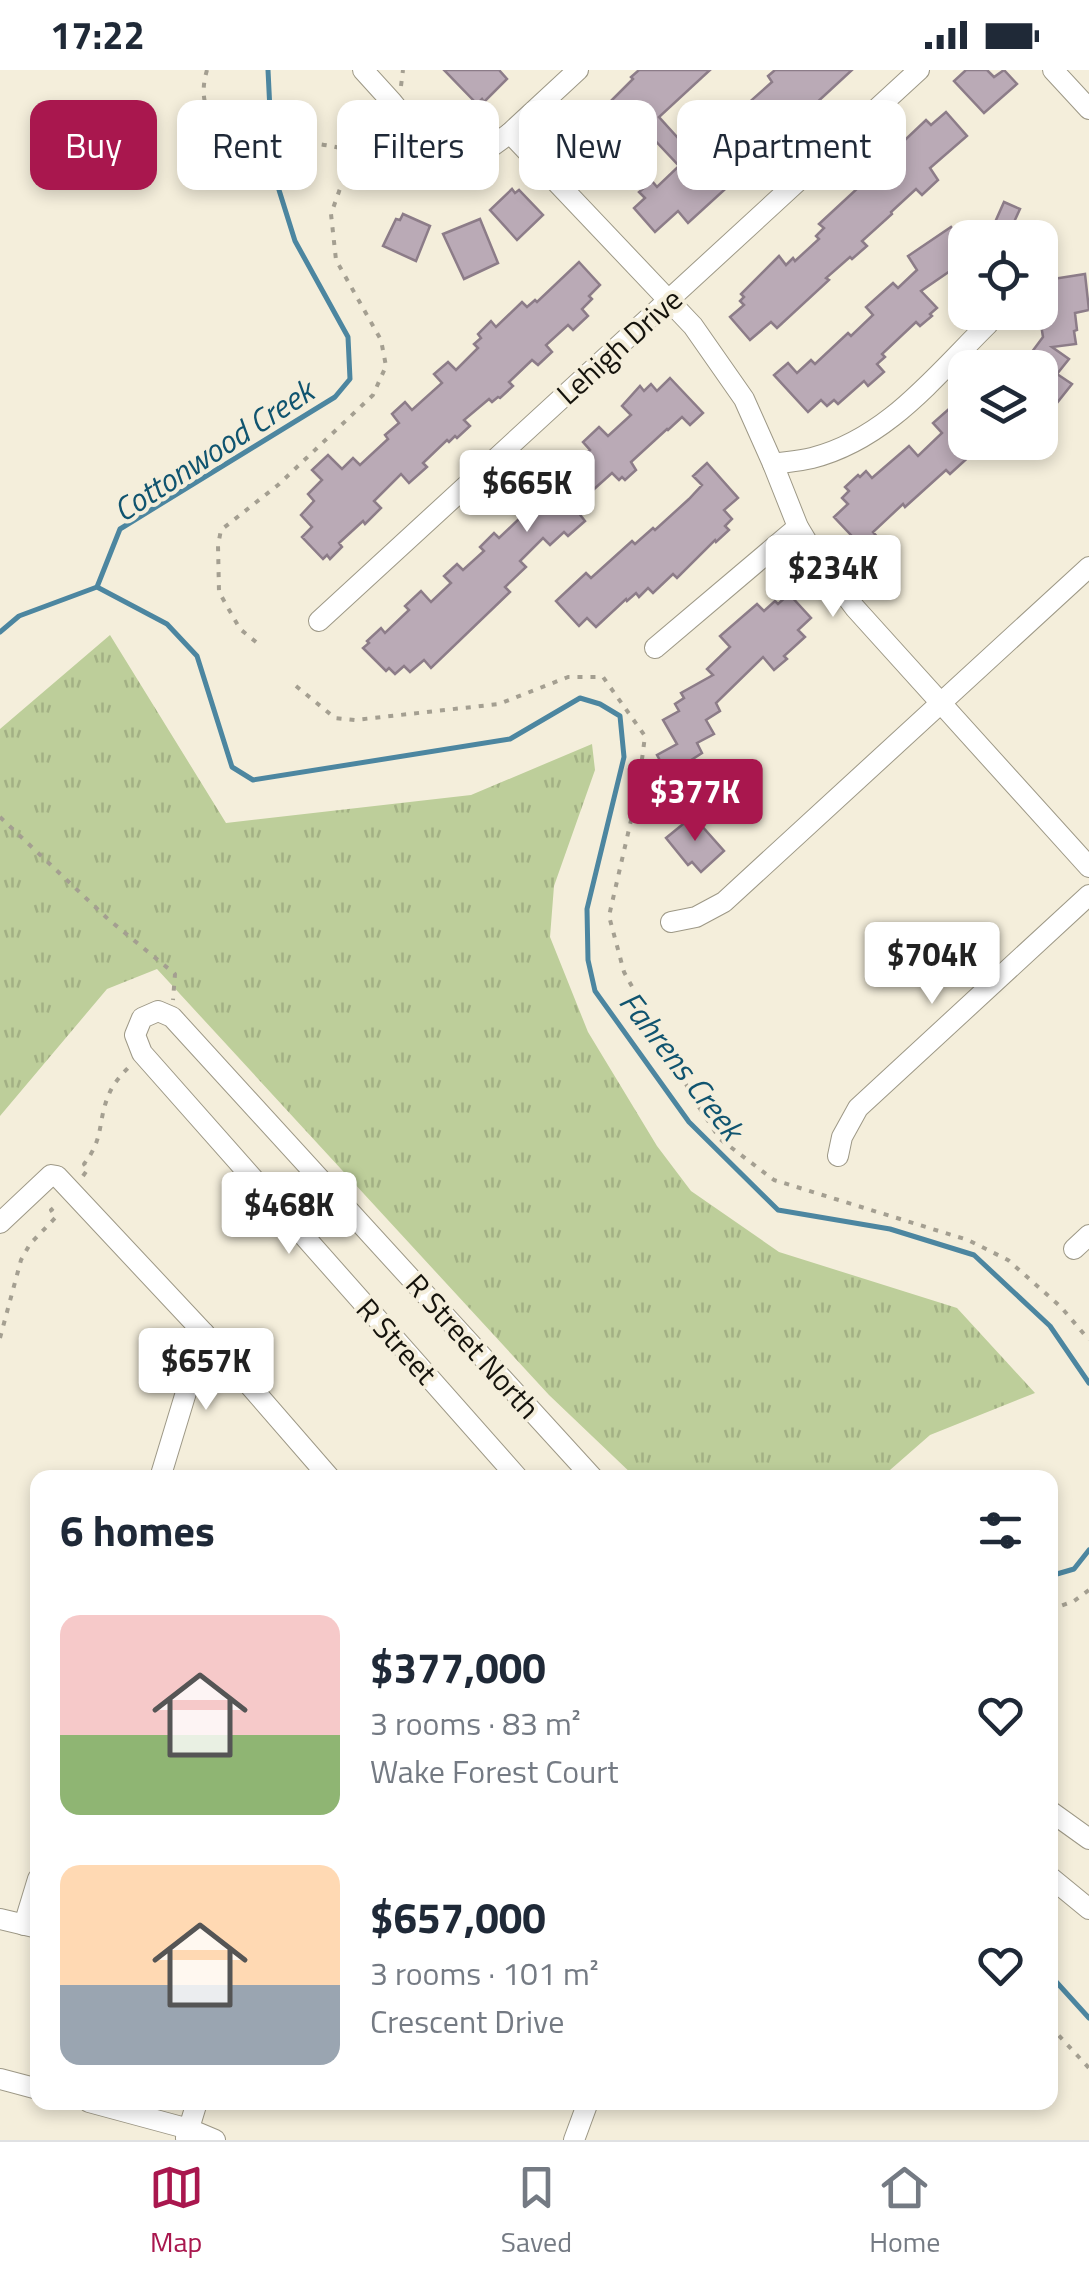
<!DOCTYPE html>
<meta charset="utf-8">
<style>
:root{--surface:#fff;--page:#f2f2f3;--text:#1f2937;--muted:#747a83;--line:#e0e1e3;--accent:#a9174e}
body{margin:0;font-family:"Titillium Web",sans-serif;background:var(--page);color:var(--text);height:100vh;display:flex;flex-direction:column;font-size:38px;white-space:nowrap}
*{box-sizing:border-box;margin:0}
p{font-size:32px;color:var(--muted)}
.icon{flex:none;width:55px;height:55px;fill:none;stroke:currentColor;stroke-width:2;stroke-linecap:round;stroke-linejoin:round}
.map{position:relative;flex:1;overflow:hidden}
.details{position:absolute;left:30px;top:1400px;width:1028px;height:640px;display:flex;flex-direction:column;background:var(--surface);border-radius:20px;box-shadow:0 5px 15px #0003}
.details>*{flex:none}
.top-card{position:absolute;left:30px;top:30px;width:1030px;height:90px;display:flex;gap:20px}
.controls{position:absolute;left:948px;top:150px;display:grid;gap:20px}
.controls a{display:grid;place-items:center;width:110px;height:110px;border-radius:20px;background:var(--surface);box-shadow:0 5px 15px #0003;font-size:50px}
.price{position:absolute;translate:-50% -85px;padding:0 22px;border-radius:10px;background:#fff;color:#222;font-size:32px;line-height:65px;filter:drop-shadow(0 2px 5px #0008)}
.price::after{content:'';position:absolute;left:50%;top:60px;width:30px;height:22px;margin-left:-15px;background:inherit;clip-path:polygon(0 0,100% 0,50% 100%)}
.price.current{background:var(--accent);color:#fff}
ul{padding:0;list-style:none}
li{display:flex;align-items:center;gap:30px;height:250px;padding:0 30px}
li span{display:grid;place-items:center;flex:none;width:280px;height:200px;border-radius:20px;color:#555}
li>.icon{margin-inline-start:auto}
span .icon{width:120px;height:120px;fill:#fffc;stroke-width:1}
li b{font-size:42px}
h2{display:flex;justify-content:space-between;align-items:center;height:120px;padding:0 30px;font-size:42px}
.tag{padding:0 35px;border-radius:20px;background:var(--surface);box-shadow:0 5px 15px #0003;font-size:35px;line-height:90px}
.tag.current{background:var(--accent);color:#fff}
.status{display:flex;justify-content:space-between;align-items:center;height:70px;padding:0 50px;background:var(--surface);direction:ltr}
.status svg{height:28px;fill:currentColor}
.dock{display:flex;justify-content:space-around;align-items:center;height:140px;border-top:2px solid var(--line);background:var(--surface);font-size:28px;color:var(--muted)}
.dock a{display:grid;justify-items:center;gap:5px}
.dock .current{color:var(--accent)}
.map>svg:first-child{display:block}
</style>
<div class="status"><b>17:22</b><svg viewBox="0 0 49 12"><path d="M0 12V9h3v3zM5 12V6h3v6zM10 12V3h3v9zM15 12V0h3v12zM26 1h20v11H26zM47 4h2v5h-2z"/></svg></div>
<div class="map">
<svg width="1089" height="2070" viewBox="0 0 1089 2070">
<defs>
<pattern id="grass-tufts" width="24" height="20" patternUnits="userSpaceOnUse" patternTransform="scale(2.5)"><rect width="24" height="20" fill="#bdce9a"/><path d="M3 7l-1-3M5 7V3M7 7l1-3M15 17l-1-3M17 17v-4M19 17l1-3" fill="none" stroke="#a2b084"/></pattern>
</defs>
<rect width="100%" height="100%" fill="#f4eedb"/>
<polygon fill="url(#grass-tufts)" points="110,565 226,753 471,725 592,674 595,700 554,816 550,867 588,962 657,1076 691,1121 779,1182 957,1238 1035,1323 930,1365 882,1407 635,1407 549,1325 157,899 107,919 0,1046 0,659"/>
<g fill="none" stroke-linecap="round" stroke-linejoin="round">
<g stroke="#4c86a0" stroke-width="5">
<polyline points="97,517 120,459 335,327 350,309 348,267 295,171 279,120 271,61 268,0"/>
<polyline points="0,562 19,546 97,517 167,554 197,586 232,697 253,710 510,669 580,628 600,634 620,646 624,687 587,839 588,890 595,921 689,1052 778,1140 890,1159 974,1185 1050,1256 1089,1313"/>
<polyline points="1050,1506 1074,1499 1089,1480"/>
<polyline points="1050,1905 1089,1948"/>
</g>
</g>
<g fill="#baaab6" stroke="#8c7c88" stroke-width="2.5">
<polygon points="444,0 499,0 507,9 484,32 482,29 477,34"/>
<polygon points="639,0 710,0 659,47 678,68 703,47 716,62 772,12 768,6 775,0 852,0 774,72 767,66 740,88 726,103 734,111 688,153 678,141 655,162 634,138 645,128 639,122 652,111 657,117 679,96 647,62 598,109 567,75 571,71 569,68 608,34 633,9 631,7"/>
<polygon points="966,0 987,0 994,7 1004,0 1017,14 984,43 954,11"/>
<polygon points="946,42 967,66 930,98 938,110 922,125 916,119 891,142 892,144 862,171 867,176 852,189 850,187 826,208 829,210 777,258 771,252 750,270 730,247 744,235 740,231 744,227 741,224 779,186 786,195 793,188 795,191 819,169 816,166 824,158 819,154 859,117 857,115 867,106 875,114 897,94 889,85 926,50 931,55"/>
<polygon points="512,119 515,123 519,120 543,145 517,170 490,140"/>
<polygon points="1004,132 1020,139 1014,152 1052,168 988,168"/>
<polygon points="403,144 430,156 416,191 383,176 396,149 400,150"/>
<polygon points="480,149 498,193 464,209 443,164"/>
<polygon points="951,157 965,177 965,216 953,199 921,221 937,238 930,244 932,246 920,256 916,252 882,284 885,287 877,294 884,302 868,316 864,311 838,334 834,330 827,336 821,330 808,342 774,305 788,293 797,303 811,290 815,294 848,263 851,266 873,245 866,237 893,213 898,218 917,200 908,186"/>
<polygon points="579,192 600,215 589,226 592,229 582,239 588,246 573,260 568,255 546,275 552,282 538,295 532,290 509,312 513,316 500,328 498,327 492,332 489,329 464,350 470,356 457,368 455,366 449,372 447,370 423,393 427,397 409,413 401,404 374,431 381,438 365,454 363,451 339,473 342,477 330,489 327,485 323,489 302,467 312,457 301,445 314,431 308,424 322,410 312,400 328,385 342,399 353,388 360,395 388,369 385,365 399,353 392,344 405,332 412,340 442,313 434,304 448,292 456,300 478,278 474,274 481,268 478,264 491,251 496,257 522,232 527,237 535,230 537,232"/>
<polygon points="1085,204 1089,240 1075,243 1077,260 1074,261 1076,274 1052,277 1069,289 1057,304 1072,314 1049,343 1040,336 1040,298 1034,298 1026,290 1043,267 1039,242 1040,211"/>
<polygon points="670,308 703,343 690,355 682,347 668,360 667,359 631,392 636,400 625,410 622,407 619,410 612,403 574,437 585,451 568,466 564,462 550,475 543,468 520,491 526,497 505,517 510,522 431,598 424,590 410,602 404,596 395,604 389,598 386,601 363,578 369,573 367,571 381,558 385,563 409,540 405,536 421,521 431,532 451,513 444,506 457,494 463,500 484,481 480,477 494,463 499,468 520,448 515,443 530,428 537,435 558,415 552,408 566,394 570,398 590,380 583,372 599,357 608,366 631,345 622,336 640,316 644,321 651,314 657,321"/>
<polygon points="950,338 965,355 965,372 985,372 950,404 946,400 905,437 903,434 873,462 880,470 867,482 834,447 848,434 842,428 849,421 845,417 858,405 860,407 866,401 872,408 909,376 918,386 942,363 933,353"/>
<polygon points="707,393 738,428 724,440 732,449 725,456 729,460 716,472 715,470 677,508 673,504 653,523 648,518 639,527 636,523 627,531 626,529 596,557 587,548 579,556 556,531 586,503 591,508 632,471 635,474 653,458 655,460 689,429 702,415 693,406"/>
<polygon points="789,524 811,548 798,560 805,567 784,586 787,589 774,600 763,587 716,633 720,641 706,650 714,664 697,673 702,683 668,705 657,685 677,674 663,650 679,641 675,634 684,628 681,623 713,605 707,599 730,577 720,566 757,534 764,541 775,531 778,534"/>
<polygon points="693,746 724,781 701,802 692,792 688,795 666,768"/>
</g>
<g fill="none" stroke-linecap="round" stroke-linejoin="round">
<g stroke="#9d9886" stroke-width="22">
<g id="minor">
<polyline points="363,0 392,32 445,98 480,85 510,63 578,0"/>
<polyline points="1053,0 1089,39"/>
<polyline points="510,63 693,256 744,329 773,394 798,457 813,482 855,538 1089,797"/>
<path d="M773,394C786,392 799,391 812,388C887,369 935,306 988,254"/>
<polyline points="319,551 919,0"/>
<polyline points="655,578 798,457"/>
<polyline points="671,852 696,847 724,832 1089,497"/>
<polyline points="838,1086 842,1067 858,1038 1089,825"/>
<polyline points="0,1153 51,1105 57,1106 204,1263 330,1408"/>
<polyline points="1074,1179 1089,1165"/>
<polyline points="160,1408 204,1263"/>
<polyline points="518,1408 142,983 135,965 142,948 158,941 172,947 593,1408"/>
<polyline points="1050,1741 1089,1769"/>
<polyline points="1050,1807 1089,1839"/>
<polyline points="0,1849 38,1858"/>
<polyline points="24,1855 38,1809"/>
<polyline points="0,2009 38,2019"/>
<polyline points="89,2032 189,2059 215,2070"/>
<polyline points="186,2068 197,2032"/>
<polyline points="574,2070 588,2032"/>
</g>
</g>
<g stroke="#a49f91" stroke-width="4" stroke-dasharray="5 8" stroke-linecap="butt">
<path d="M207,0C199,28 206,41 221,63C265,75 311,67 353,82"/>
<polyline points="401,16 403,0"/>
<polyline points="256,572 240,559 219,522 218,475 221,460 278,415 373,325 386,296 381,270 336,190 331,144 353,82 386,51"/>
<polyline points="296,616 335,648 355,650 499,634 568,607 603,607 645,666 638,720 609,846 624,902 697,1034 720,1069 774,1110 968,1170 1008,1190 1061,1237 1089,1270"/>
<polyline points="0,747 108,849 175,904 173,930"/>
<path d="M83,1106L88,1099L84,1094C105,1067 97,1052 109,1024C113,1014 121,1005 129,997"/>
<polyline points="0,1268 21,1190 30,1174 56,1147 51,1140 58,1134"/>
<polyline points="1050,1540 1074,1531 1089,1520"/>
<polyline points="1050,1956 1089,1998"/>
</g>
<use href="#minor" stroke="#fff" stroke-width="20"/>
</g>
<g text-anchor="middle" dominant-baseline="central" stroke-width="8" stroke-linejoin="round" paint-order="stroke">
<g font-size="30" fill="#15130c" stroke="#f4eedb">
<text transform="translate(619 276) rotate(-42)">Lehigh Drive</text>
<text transform="translate(397 1271) rotate(48)">R Street</text>
<text transform="translate(473 1276) rotate(48)">R Street North</text>
</g>
<g font-size="32" font-style="italic" fill="#10546f" stroke="#f4eedb">
<text transform="translate(213 380) rotate(-33)">Cottonwood Creek</text>
<text transform="translate(682 995) rotate(52)">Fahrens Creek</text>
</g>
</g>
</svg>
<div class="controls">
<a><svg class="icon" aria-label="locate" viewBox="0 0 24 24"><circle cx="12" cy="12" r="6"/><path d="M12 2v4M12 18v4M2 12h4M18 12h4"/></svg></a>
<a><svg class="icon" aria-label="layers" viewBox="0 0 24 24"><path d="M12 4l9 5-9 5-9-5zM3 14l9 5 9-5"/></svg></a>
</div>
<b class="price" style="left:527px;top:465px">$665K</b>
<b class="price" style="left:833px;top:550px">$234K</b>
<b class="price current" style="left:695px;top:774px">$377K</b>
<b class="price" style="left:932px;top:937px">$704K</b>
<b class="price" style="left:289px;top:1187px">$468K</b>
<b class="price" style="left:206px;top:1343px">$657K</b>
<div class="top-card">
<a class="tag current">Buy</a>
<a class="tag">Rent</a>
<a class="tag">Filters</a>
<a class="tag">New</a>
<a class="tag">Apartment</a>
</div>
<section class="details">
<h2>6 homes<svg class="icon" aria-label="filters" viewBox="0 0 24 24"><path d="M4 7h16M4 17h16"/><circle cx="9" cy="7" r="2"/><circle cx="15" cy="17" r="2"/></svg></h2>
<ul>
<li><span style="background:linear-gradient(#f6c9c9 60%,#8fb573 0)"><svg class="icon" aria-label="home" viewBox="0 0 24 24"><path d="M3 11l9-7 9 7M6 9v11h12V9"/></svg></span><div><b>$377,000</b><p>3 rooms · 83 m²</p><p>Wake Forest Court</p></div><svg class="icon" aria-label="heart" viewBox="0 0 24 24"><path d="M12 20l-8-8c-3-5 5-10 8-4 3-6 11-1 8 4z"/></svg></li>
<li><span style="background:linear-gradient(#ffd9b3 60%,#9aa5b1 0)"><svg class="icon" aria-label="home" viewBox="0 0 24 24"><path d="M3 11l9-7 9 7M6 9v11h12V9"/></svg></span><div><b>$657,000</b><p>3 rooms · 101 m²</p><p>Crescent Drive</p></div><svg class="icon" aria-label="heart" viewBox="0 0 24 24"><path d="M12 20l-8-8c-3-5 5-10 8-4 3-6 11-1 8 4z"/></svg></li>
</ul>
</section>
</div>
<nav class="dock">
<a class="current"><svg class="icon" aria-label="map" viewBox="0 0 24 24"><path d="M3 6l6-2 6 2 6-2v14l-6 2-6-2-6 2zM9 4v14M15 6v14"/></svg>Map</a>
<a><svg class="icon" aria-label="saved" viewBox="0 0 24 24"><path d="M7 4h10v16l-5-4-5 4z"/></svg>Saved</a>
<a><svg class="icon" aria-label="home" viewBox="0 0 24 24"><path d="M3 11l9-7 9 7M6 9v11h12V9"/></svg>Home</a>
</nav>
